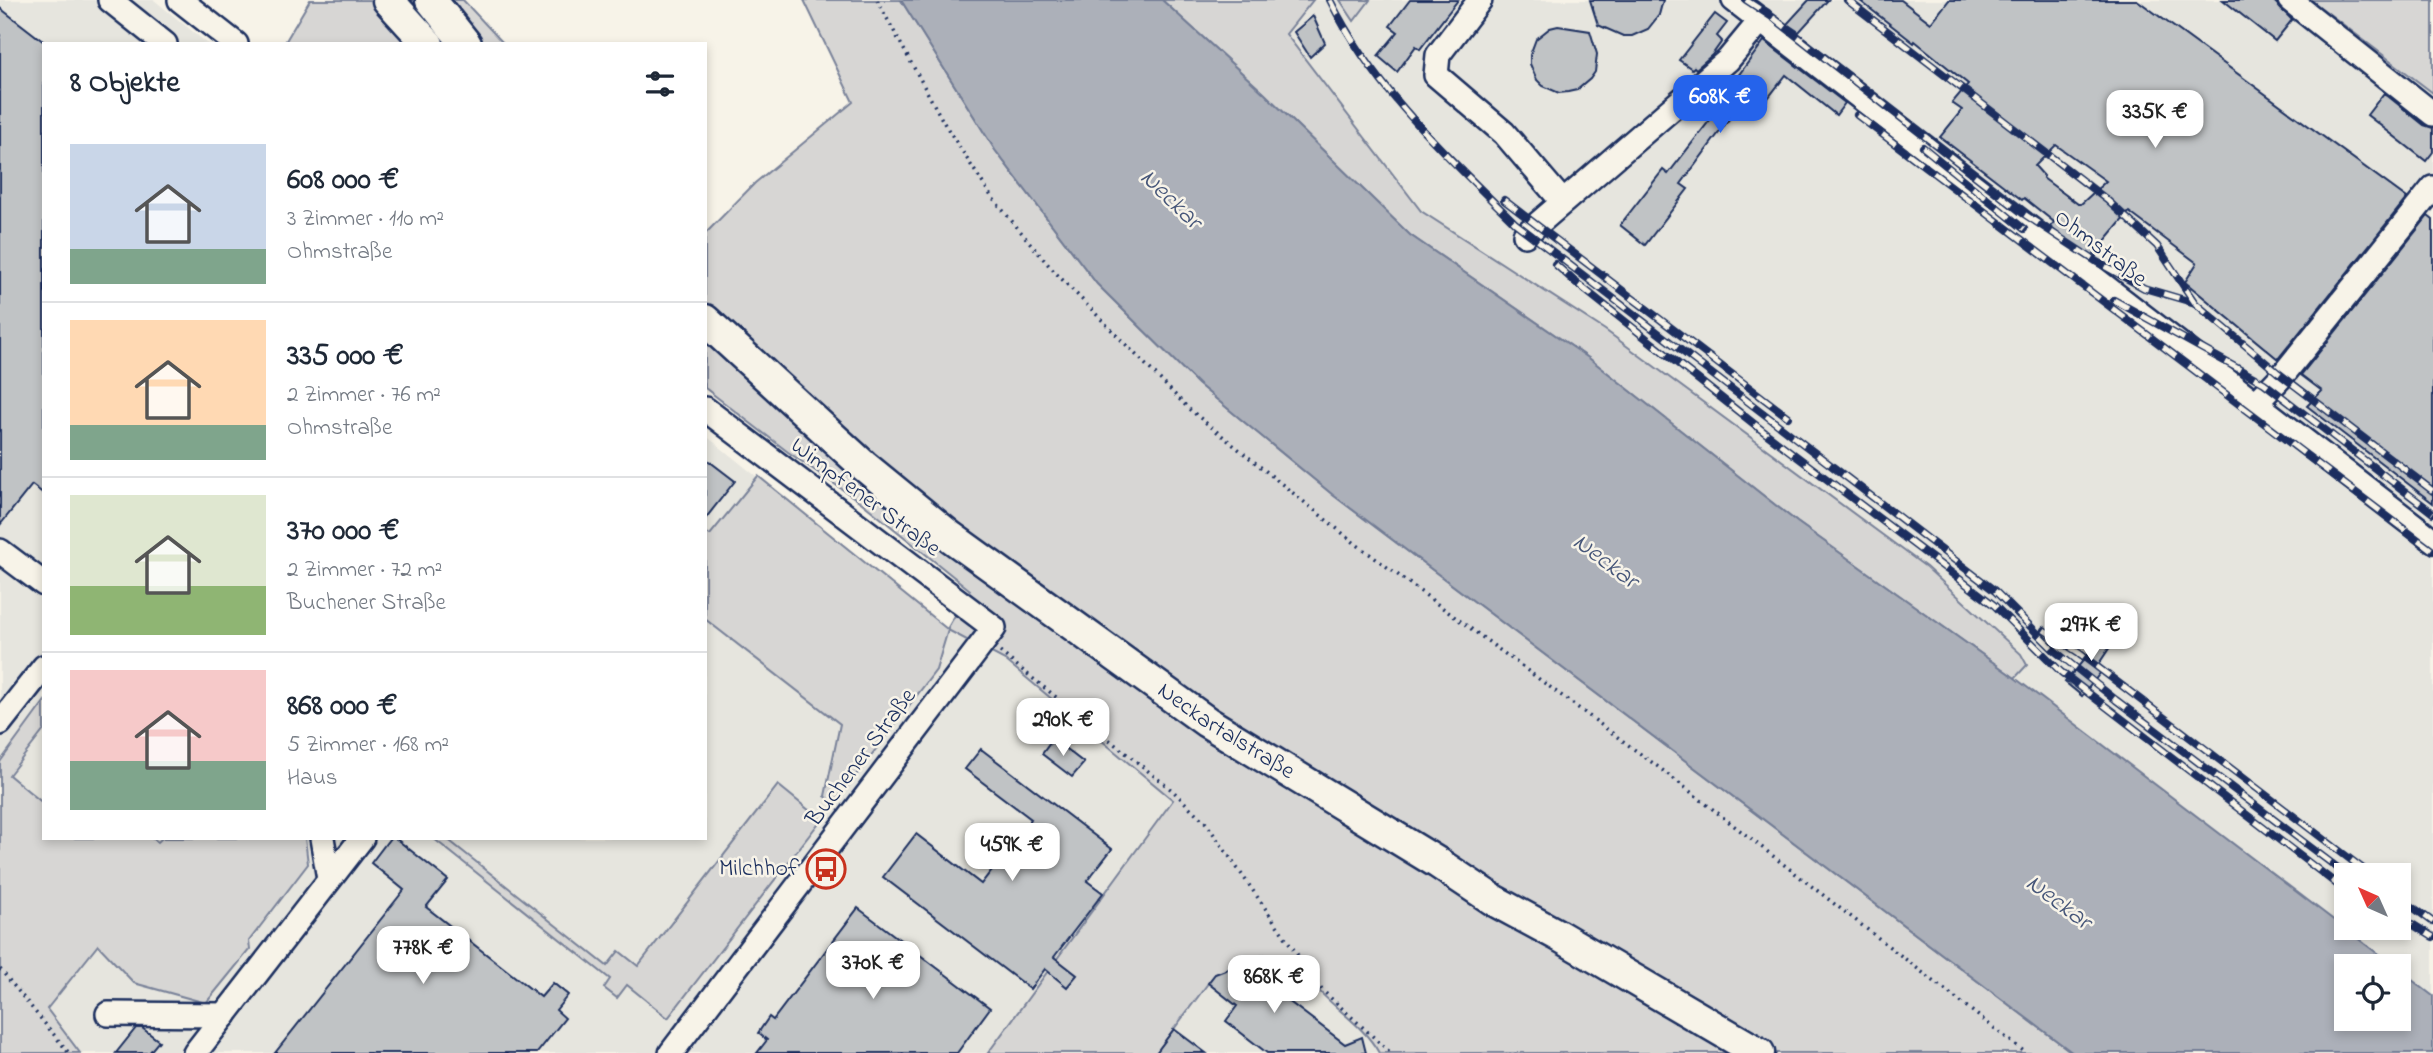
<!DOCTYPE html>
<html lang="de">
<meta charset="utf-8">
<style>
:root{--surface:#fff;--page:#f6f6f7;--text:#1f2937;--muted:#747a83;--line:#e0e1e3;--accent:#2563eb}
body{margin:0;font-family:"Indie Flower",sans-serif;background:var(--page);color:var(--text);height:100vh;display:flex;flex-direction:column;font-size:26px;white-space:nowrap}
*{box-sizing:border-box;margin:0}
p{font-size:23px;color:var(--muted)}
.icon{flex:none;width:38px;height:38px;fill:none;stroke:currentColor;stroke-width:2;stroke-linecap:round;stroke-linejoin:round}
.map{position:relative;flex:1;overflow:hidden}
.panel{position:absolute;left:42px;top:42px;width:665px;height:798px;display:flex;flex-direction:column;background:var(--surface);border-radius:0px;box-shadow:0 4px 10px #0003}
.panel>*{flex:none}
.needle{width:46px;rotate:315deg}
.buttons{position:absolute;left:2334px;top:863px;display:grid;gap:14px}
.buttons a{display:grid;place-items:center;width:77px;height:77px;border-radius:0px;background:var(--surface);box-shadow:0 4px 10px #0003;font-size:35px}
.price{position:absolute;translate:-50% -60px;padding:0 16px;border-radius:14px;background:#fff;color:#222;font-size:23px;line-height:46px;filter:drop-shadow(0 2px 4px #0008)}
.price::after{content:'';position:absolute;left:50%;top:42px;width:21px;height:16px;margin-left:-10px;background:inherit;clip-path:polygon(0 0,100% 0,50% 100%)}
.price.selected{background:var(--accent);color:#fff}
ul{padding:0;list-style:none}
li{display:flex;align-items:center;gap:21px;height:175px;padding:0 28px}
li+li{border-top:2px solid var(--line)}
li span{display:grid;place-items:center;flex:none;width:196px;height:140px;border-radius:0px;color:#555}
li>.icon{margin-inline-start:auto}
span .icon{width:84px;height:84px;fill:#fffc;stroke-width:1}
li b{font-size:30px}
h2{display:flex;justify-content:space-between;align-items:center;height:84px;padding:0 28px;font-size:30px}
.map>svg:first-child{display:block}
</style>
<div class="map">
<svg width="2433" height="1053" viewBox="0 0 2433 1053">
<rect width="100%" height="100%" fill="#f7f3e8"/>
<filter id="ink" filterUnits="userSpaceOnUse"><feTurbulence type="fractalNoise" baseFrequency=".0143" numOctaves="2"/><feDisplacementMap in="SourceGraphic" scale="14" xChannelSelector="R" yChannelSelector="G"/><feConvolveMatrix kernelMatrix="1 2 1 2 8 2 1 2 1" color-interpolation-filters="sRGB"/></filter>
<g filter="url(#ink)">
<g fill="#e6e5de" fill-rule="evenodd">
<polygon points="0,0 154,0 208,44 44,44 44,838 705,838 705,435 947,630 1005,660 1199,821 1317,990 1371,1038 1379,1053 80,1053 47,1009 0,936"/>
<path d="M1275,0H2433V996L2399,970V966H2394L2015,678L2027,665L1605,330L1421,211L1286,34ZM2347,875H2399V928H2347Z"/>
</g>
<g fill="#d7d6d4" stroke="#798299" stroke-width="2">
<polygon points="310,0 463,0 504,44 284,44"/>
<path d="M804,0H901L995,150L1097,284L1198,384L1333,495L2073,1053H1379C1362,1022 1328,1006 1307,977L1298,983L1264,955L1215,974L1156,1053H988L1173,800L1005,660L948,630L936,670L835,803L825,796L840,724L705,619V532L710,535L758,476L947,629L970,590L862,503L788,452L705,388V234L755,183L853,102Z"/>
<polygon points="1162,0 1313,0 1286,34 1421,211 1605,330 1926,567 2021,654 2027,665 2015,678 1797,522 1590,359 1410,235 1265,94"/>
<polygon points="1340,0 1370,0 1354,21"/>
<polygon points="2311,0 2433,0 2433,93"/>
<polygon points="44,702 44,730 9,775 44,804 44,838 153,838 158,842 162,838 305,838 308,864 249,941 250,949 206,1003 134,983 98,945 47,1009 80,1053 0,1053 0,762"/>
<polygon points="778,785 821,820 668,1018 627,985 617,998 604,988 610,979 433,838 446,838 607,966 619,951 638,966"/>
</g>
<polygon fill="#acb0b9" stroke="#727c95" stroke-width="2" points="901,0 1162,0 1265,94 1410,235 1590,359 1797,522 2015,678 2394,966 2347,966 2347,1018 2399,1018 2399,970 2433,996 2433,1053 2073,1053 1333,495 1198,384 1097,284 995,150"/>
<g fill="#c0c3c5" stroke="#1b2f5e" stroke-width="2" fill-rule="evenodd">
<polygon points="1410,0 1458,0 1420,49 1416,46 1397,72 1378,56 1398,32 1390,26"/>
<polygon points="1590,0 1663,0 1659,15 1648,29 1632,36 1623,36 1598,25"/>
<polygon points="1809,0 1828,0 1799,32 1787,24"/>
<path d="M1859,0H1901L1931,23L1949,0H2137L2407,198L2278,359L2185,282L2197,263L2129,212L2094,254L2096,256L2093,260L2050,227L2054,222L2024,198L2022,200L1940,137L1962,110L1952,103L1968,84L1915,41L1914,43ZM2056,145L2106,181L2081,204H2078L2043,178L2044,176L2035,166Z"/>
<polygon points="2223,0 2273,0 2292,20 2275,41"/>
<polygon points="0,8 44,42 44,494 32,485 0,525"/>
<polygon points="1715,14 1727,23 1717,36 1722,41 1712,55 1696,69 1694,67 1692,69 1679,60"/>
<polygon points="1313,16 1325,43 1310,57 1294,32"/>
<polygon points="1558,26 1590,31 1597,54 1595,72 1590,79 1577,90 1568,92 1559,93 1543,86 1537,80 1530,64 1530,55 1536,39 1550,28"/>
<polygon points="1764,41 1845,103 1836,115 1786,75 1765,102 1750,91 1681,184 1688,189 1645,245 1620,225 1663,170 1668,174 1730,94 1726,92"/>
<polygon points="2384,93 2424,125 2433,128 2433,152 2426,161 2367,115"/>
<polygon points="2428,216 2433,220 2433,503 2307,406 2322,391 2301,375"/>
<polygon points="705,458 735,481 705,519"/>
<polygon points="2109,629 2118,635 2096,668 2101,672 2082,696 2065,682 2093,649 2087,645 2096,633 2102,638"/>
<polygon points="1053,739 1084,763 1072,777 1042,754"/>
<polygon points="981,749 1112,849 1087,881 1103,893 1054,957 1077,975 1067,987 1045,969 1030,989 883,877 916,834 981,884 1031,819 965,769"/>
<polygon points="390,838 395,838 448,880 426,907 541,997 553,983 568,995 556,1010 565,1018 537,1053 275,1053 404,890 371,863"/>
<polygon points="858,908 990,1008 957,1053 757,1053 767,1040 758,1033 769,1017 773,1020"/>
<polygon points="1264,955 1270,968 1262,981 1345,1044 1362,1037 1366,1053 1267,1053 1226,1021 1237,1006 1208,983 1215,974"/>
<polygon points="136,1028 142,1028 159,1041 149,1053 116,1053"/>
<polygon points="1174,1029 1206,1053 1156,1053"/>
</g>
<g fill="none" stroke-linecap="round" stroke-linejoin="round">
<g stroke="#1b2f5e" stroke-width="28">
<g id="minor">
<polyline points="110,0 165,44"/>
<polyline points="180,0 236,44"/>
<polyline points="1480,0 1438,55 1436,75 1504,133 1562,201"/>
<polyline points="1734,0 2433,540"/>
<polyline points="2290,0 2433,114"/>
<polyline points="1525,235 1728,60 1761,20"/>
<polyline points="2256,403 2282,376 2433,188"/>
<polyline points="0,551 44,584"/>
<polyline points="0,723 44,667"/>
<polyline points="322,838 329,879"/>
<polyline points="108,1014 225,1015"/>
<polyline points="195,1053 362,838"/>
<polyline points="671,1053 994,628 705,409"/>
</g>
</g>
<g stroke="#1b2f5e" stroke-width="35">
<g id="major">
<polyline points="388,0 428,44"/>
<polyline points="431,0 466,44"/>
<path id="s1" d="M705,320L863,465L951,537L1207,722L1438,863L1495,901L1556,934L1759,1053"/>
</g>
</g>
<g stroke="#1b2f5e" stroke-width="3.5" stroke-dasharray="2 5" stroke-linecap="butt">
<polyline points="877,0 944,123 991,196 1051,268 1189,409 1356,544 1665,772 2026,1053"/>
<polyline points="1000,652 1173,791 1206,823 1322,990 1391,1053"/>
<polyline points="0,969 69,1053"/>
</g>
<use href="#minor" stroke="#f7f3e8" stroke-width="23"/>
<use href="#major" stroke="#f7f3e8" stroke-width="30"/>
<g stroke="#1b2f5e" stroke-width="8">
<g id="rail">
<path d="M1330,0C1374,89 1445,154 1515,223L1995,591L2055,651L2116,700L2347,875"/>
<polyline points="1746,0 1775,19 2024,214 2097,262 2144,288 2195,303 2277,372 2433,491"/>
<polyline points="1847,0 2107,200 2157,246 2195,303"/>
<polyline points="1857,115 2433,551"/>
<polyline points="1923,147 2024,229"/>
<polyline points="1504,200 1788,417"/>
<polyline points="1555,264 1574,281 1763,431 1994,605 2061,672 2347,892"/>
<polyline points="2114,300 2264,383 2433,513"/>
<polyline points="2044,630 2079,653 2371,875"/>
<polyline points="2399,897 2433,922"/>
<polyline points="2399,916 2433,937"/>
</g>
</g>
<use href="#rail" stroke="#f7f3e8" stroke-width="5" stroke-dasharray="16" stroke-linecap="butt"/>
</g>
</g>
<defs>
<g id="bus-ring" transform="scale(2.0125)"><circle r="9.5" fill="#f7f3e8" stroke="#c8321e" stroke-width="1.5"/><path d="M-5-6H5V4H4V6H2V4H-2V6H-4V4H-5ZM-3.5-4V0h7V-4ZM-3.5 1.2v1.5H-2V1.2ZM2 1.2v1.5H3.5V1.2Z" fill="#c8321e"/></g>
</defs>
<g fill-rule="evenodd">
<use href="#bus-ring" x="826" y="869"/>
</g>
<g text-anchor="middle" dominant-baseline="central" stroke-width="5" stroke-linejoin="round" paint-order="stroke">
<g font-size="24" fill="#1b2f5e" stroke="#f7f3e8">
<text transform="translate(2100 249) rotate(38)">Ohmstraße</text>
<text transform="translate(865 498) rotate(37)">Wimpfener Straße</text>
<text stroke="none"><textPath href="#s1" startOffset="665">Neckartalstraße</textPath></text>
<text transform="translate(862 758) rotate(-53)">Buchener Straße</text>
</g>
<g font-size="24" fill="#1b2f5e" stroke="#f7f3e8" text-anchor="end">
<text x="799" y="869">Milchhof</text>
</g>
<g font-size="26" font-style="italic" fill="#465679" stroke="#f7f3e8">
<text transform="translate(1170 200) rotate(44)">Neckar</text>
<text transform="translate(1605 562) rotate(37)">Neckar</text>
<text transform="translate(2058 903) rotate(37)">Neckar</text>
</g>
</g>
</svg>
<div class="buttons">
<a><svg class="needle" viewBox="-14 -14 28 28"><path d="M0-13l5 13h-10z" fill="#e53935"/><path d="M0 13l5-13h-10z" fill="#747a83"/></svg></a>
<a><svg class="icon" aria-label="locate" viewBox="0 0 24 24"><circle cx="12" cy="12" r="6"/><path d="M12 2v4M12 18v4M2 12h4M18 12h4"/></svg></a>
</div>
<b class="price selected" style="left:1720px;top:135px">608K €</b>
<b class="price" style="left:2155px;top:150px">335K €</b>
<b class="price" style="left:2091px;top:663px">297K €</b>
<b class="price" style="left:1063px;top:758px">290K €</b>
<b class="price" style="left:1012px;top:883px">459K €</b>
<b class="price" style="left:423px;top:986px">778K €</b>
<b class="price" style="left:873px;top:1001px">370K €</b>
<b class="price" style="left:1274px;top:1015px">868K €</b>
<section class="panel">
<h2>8 Objekte<svg class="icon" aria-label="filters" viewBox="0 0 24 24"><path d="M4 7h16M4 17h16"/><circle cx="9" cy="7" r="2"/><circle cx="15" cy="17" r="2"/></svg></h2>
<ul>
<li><span style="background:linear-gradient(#c9d6e8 75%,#7fa58c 0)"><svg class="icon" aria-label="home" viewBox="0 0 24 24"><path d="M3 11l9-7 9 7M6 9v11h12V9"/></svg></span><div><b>608 000 €</b><p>3 Zimmer · 110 m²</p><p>Ohmstraße</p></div></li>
<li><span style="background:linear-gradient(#ffd9b3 75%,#7fa58c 0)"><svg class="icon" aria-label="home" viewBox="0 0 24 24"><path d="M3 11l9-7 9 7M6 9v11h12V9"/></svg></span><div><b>335 000 €</b><p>2 Zimmer · 76 m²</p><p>Ohmstraße</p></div></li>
<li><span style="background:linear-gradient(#dfe7d0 65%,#8fb573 0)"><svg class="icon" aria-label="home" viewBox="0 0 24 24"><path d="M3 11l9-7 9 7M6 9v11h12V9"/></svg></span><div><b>370 000 €</b><p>2 Zimmer · 72 m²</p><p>Buchener Straße</p></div></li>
<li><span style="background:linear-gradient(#f6c9c9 65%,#7fa58c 0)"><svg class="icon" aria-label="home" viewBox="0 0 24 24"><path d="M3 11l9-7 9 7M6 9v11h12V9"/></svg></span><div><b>868 000 €</b><p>5 Zimmer · 168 m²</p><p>Haus</p></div></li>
</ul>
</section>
</div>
